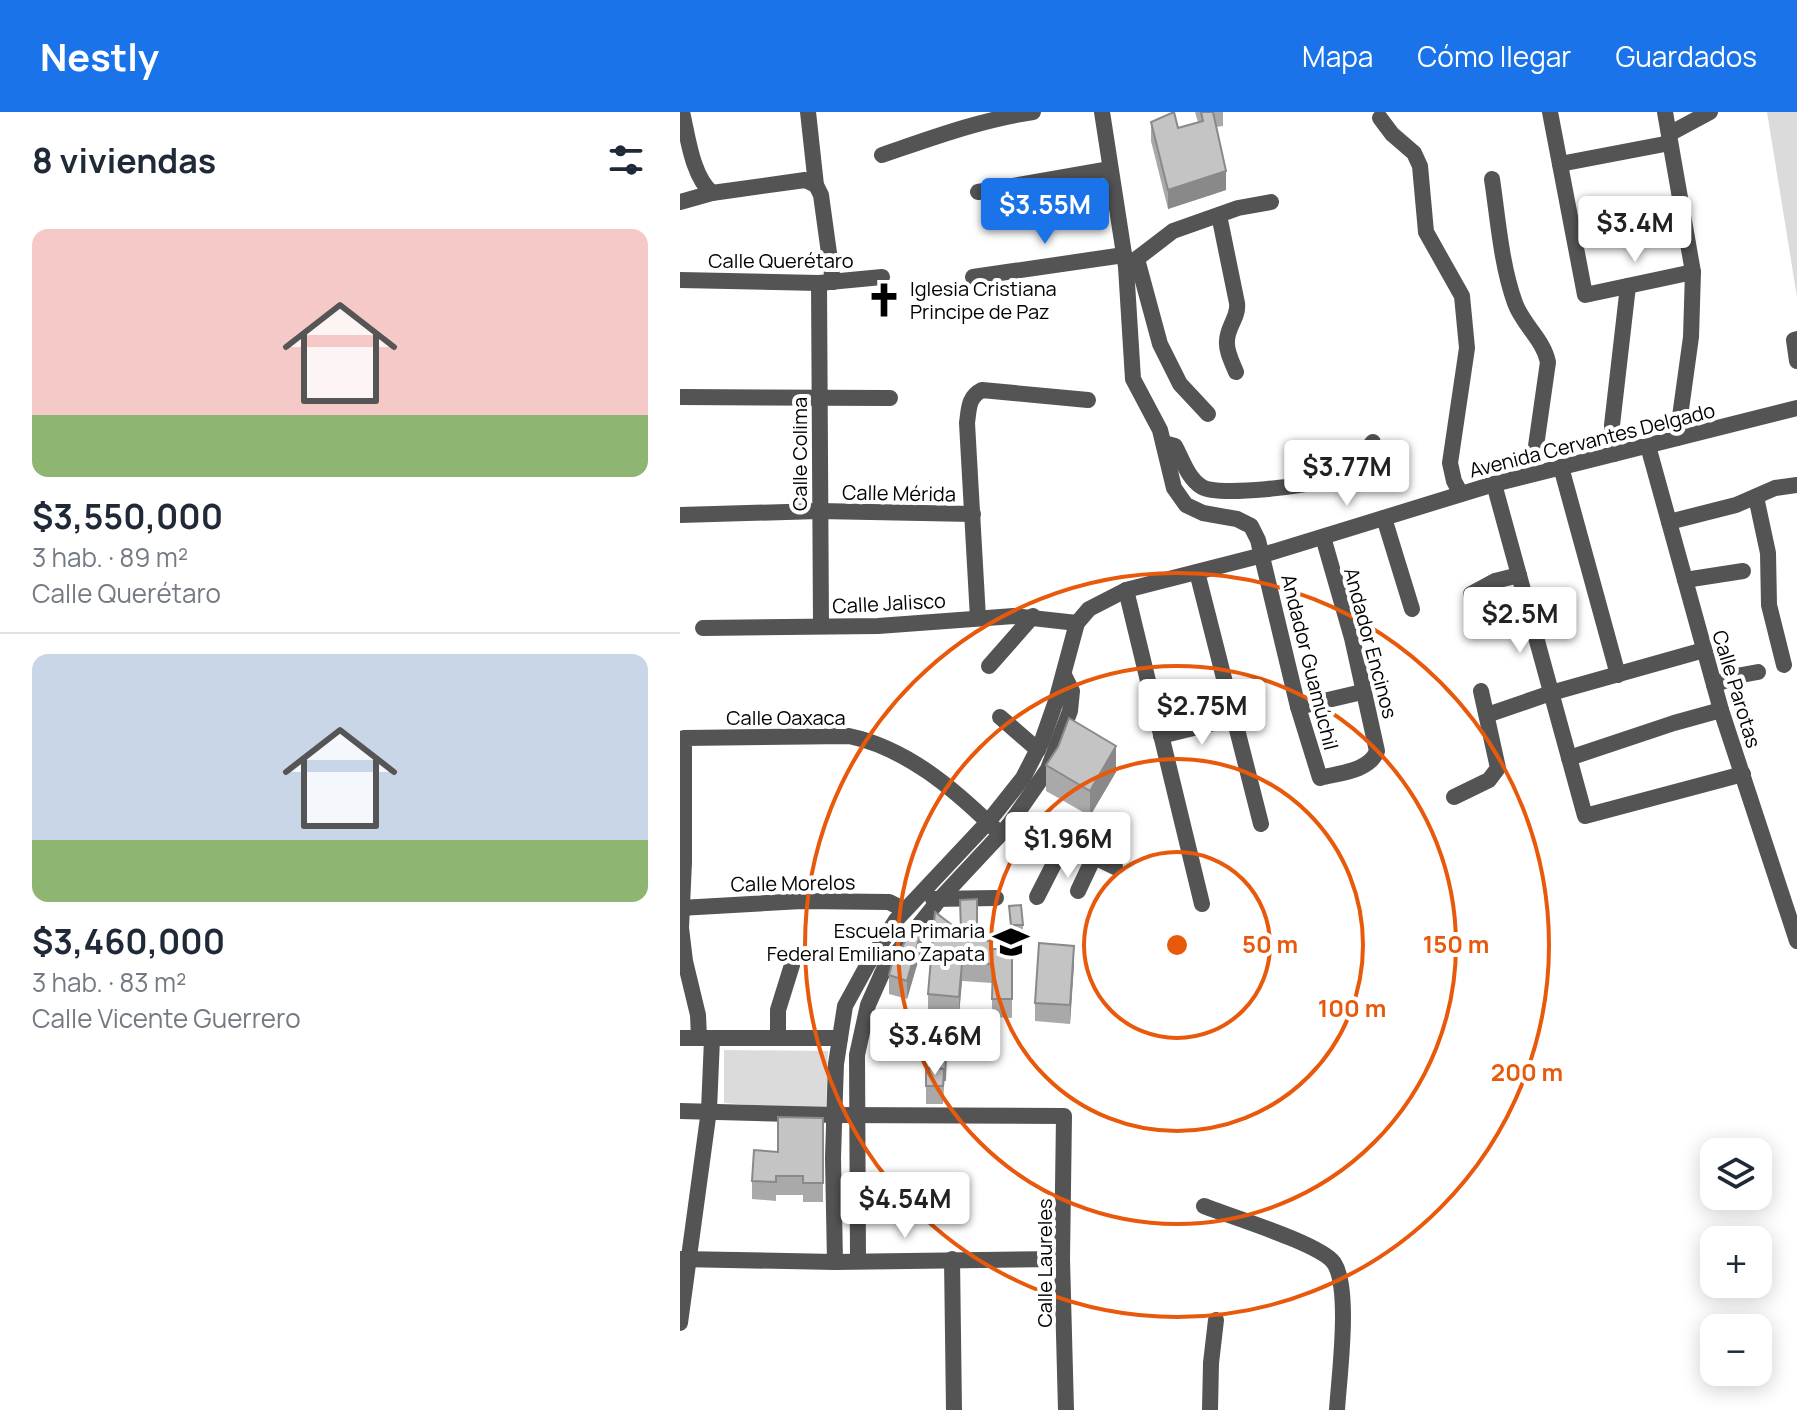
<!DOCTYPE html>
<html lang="es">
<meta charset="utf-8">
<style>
:root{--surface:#fff;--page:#f2f2f3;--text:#1f2937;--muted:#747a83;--line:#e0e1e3;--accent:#1a73e8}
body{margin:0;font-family:Manrope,sans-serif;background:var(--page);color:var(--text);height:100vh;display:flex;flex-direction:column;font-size:30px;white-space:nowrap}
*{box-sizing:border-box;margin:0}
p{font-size:26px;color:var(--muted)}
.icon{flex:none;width:44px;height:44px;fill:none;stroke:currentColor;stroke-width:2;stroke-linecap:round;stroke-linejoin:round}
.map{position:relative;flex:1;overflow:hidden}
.drawer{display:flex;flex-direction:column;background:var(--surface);width:680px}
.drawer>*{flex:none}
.controls{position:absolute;left:1020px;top:1026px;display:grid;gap:16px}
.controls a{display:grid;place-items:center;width:72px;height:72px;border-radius:16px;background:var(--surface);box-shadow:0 4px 20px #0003;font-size:40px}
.price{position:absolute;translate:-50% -68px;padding:0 18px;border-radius:8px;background:#fff;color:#222;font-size:26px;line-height:52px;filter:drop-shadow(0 2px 4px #0008)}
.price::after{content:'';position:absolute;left:50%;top:48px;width:24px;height:18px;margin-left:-12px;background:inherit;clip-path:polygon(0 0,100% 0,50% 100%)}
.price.active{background:var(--accent);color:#fff}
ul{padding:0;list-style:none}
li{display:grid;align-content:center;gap:16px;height:424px;padding:0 32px}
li+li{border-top:2px solid var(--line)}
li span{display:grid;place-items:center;height:248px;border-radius:16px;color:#555}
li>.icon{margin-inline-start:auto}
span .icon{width:144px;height:144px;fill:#fffc;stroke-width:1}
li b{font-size:34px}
h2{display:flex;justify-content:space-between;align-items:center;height:96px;padding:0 32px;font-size:34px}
header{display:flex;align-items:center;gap:48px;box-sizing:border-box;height:112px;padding:0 40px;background:var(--accent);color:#fff}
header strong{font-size:38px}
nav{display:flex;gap:44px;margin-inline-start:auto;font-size:28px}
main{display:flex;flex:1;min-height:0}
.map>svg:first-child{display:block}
</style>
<header>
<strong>Nestly</strong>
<nav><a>Mapa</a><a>Cómo llegar</a><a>Guardados</a></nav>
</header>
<main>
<section class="drawer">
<h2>8 viviendas<svg class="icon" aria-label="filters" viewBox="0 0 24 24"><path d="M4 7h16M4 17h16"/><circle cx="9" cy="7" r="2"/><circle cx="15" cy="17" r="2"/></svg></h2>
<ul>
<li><span style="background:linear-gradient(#f6c9c9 75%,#8fb573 0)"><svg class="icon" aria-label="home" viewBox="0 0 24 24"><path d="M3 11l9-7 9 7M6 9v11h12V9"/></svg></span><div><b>$3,550,000</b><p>3 hab. · 89 m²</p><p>Calle Querétaro</p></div></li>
<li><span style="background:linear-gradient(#c9d6e8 75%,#8fb573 0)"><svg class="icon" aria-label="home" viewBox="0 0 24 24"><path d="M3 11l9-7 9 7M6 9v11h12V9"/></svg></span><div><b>$3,460,000</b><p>3 hab. · 83 m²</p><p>Calle Vicente Guerrero</p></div></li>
</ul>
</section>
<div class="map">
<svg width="1117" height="1298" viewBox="0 0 1117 1298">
<rect width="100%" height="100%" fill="#fff"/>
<g fill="#dbdbdb">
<polygon points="1087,0 1117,0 1117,185"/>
<polygon points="44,938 148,939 146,998 44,991"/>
</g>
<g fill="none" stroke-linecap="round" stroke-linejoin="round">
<g stroke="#545454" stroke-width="16">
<path d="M2,0C8,25 12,64 32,81"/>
<polyline points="128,0 136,73 141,83 153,170"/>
<path d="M422,0L446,155L453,267L480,318L494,376L506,393L523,401L557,407L571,414L578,428L618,595L640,666C659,661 690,659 697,639L672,526L643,425"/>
<polyline points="870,0 905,183 1013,160"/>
<polyline points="985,0 1013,160 1011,225 997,326"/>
<polyline points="700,6 712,22 734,41 740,54 746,120 782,184 787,236 770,351 774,369 781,382"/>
<polyline points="989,22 1030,0"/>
<path d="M202,43C252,26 300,8 353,0"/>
<polyline points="880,52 990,31"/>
<path d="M812,67C818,107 821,152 835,191C843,213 863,227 868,250L852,362"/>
<polyline points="298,80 430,57"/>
<polyline points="0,90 32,81 125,68 136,73"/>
<path d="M539,103L557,191C559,205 547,215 547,229C546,239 552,250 556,260"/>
<polyline points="893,117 1002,95"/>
<polyline points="457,147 480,232 500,272 528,302"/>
<polyline points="450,152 493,119 558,96 591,90"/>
<polyline points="293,165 444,143"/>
<polyline points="0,168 139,171 202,165"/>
<polyline points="139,171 141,514"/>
<polyline points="1117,227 1114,228 1117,249"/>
<polyline points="0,285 210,286"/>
<path d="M484,331L495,334C502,347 508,367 522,375C538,385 632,374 651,366C669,359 681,344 693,330"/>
<polyline points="968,334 1041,598 1117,829"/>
<polyline points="934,342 932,313 948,174"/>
<polyline points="881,355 938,563"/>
<polyline points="814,372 905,704 1063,662"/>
<polyline points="1076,385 1088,441 1089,493 1104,553"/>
<polyline points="0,403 139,399 293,402"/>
<polyline points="704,406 732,497"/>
<polyline points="989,410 1056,393 1095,376 1117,373"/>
<polyline points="517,460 581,712"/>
<polyline points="1005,468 1063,459"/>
<polyline points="446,478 522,792"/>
<polyline points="791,482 815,469 839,463"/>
<path d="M298,506L287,311C289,297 288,285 302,278L408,288"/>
<polyline points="23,516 198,514 334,504 397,511"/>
<polyline points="309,554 353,504"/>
<polyline points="1034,573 1056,564 1078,560"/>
<polyline points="618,595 682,580"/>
<polyline points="807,603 871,581 1024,538"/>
<polyline points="320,605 358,638"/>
<polyline points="481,624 554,606"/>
<polyline points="889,646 994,611 1041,598"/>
<polyline points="774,685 809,668 818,656 801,579"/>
<polyline points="329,713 394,735 435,755"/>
<polyline points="398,779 414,745"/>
<polyline points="357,785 384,732"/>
<polyline points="253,787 316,786"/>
<polyline points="0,796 122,789 209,790 225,798"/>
<polyline points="98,925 98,898 112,853"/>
<polyline points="0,926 160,926"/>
<path d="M19,926L18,903L5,849L1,816L4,750V626L169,624C226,636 273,676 314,716"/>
<polyline points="0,999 154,1003 384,1004 382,1147 386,1298"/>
<path d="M524,1094C549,1104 641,1132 654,1151C671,1177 659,1265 657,1298"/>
<polyline points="0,1147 155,1150 382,1147"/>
<polyline points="272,1147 274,1298"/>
<polyline points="178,1149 177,943 188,893 204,857 259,788 329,713 368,657 390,599 392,579 384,563"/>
<polyline points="155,1150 153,1046 155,981 156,952 165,894 188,852 216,808 308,710 343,666 362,629 376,589 397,511 409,497 446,478 583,443 814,372 1117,296"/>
<polyline points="0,1211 29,998 32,927"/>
<polyline points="530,1298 531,1251 536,1208"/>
</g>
</g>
<g fill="#a9a9a9">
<polygon points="515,0 543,0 543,14 536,15 546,78 488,97 471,29 471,10 498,16 518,10"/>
<polygon points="366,653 436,660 410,704 366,679"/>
<polygon points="329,794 343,813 343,831 331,832"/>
<polygon points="280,820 297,828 310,837 332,837 332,906 312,905 312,871 282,869 279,903 248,901 248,882"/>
<polygon points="242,836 227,887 209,882 209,863 217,846"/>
<polygon points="394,852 390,912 355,909 355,891"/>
<polygon points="216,920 251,921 250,941 216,939"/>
<polygon points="266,944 263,992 246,992 246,956 256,956"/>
<polygon points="143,1006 143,1090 123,1090 123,1083 96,1083 96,1089 72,1087 72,1069 98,1040"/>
</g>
<g fill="#898989">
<polygon points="546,59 546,78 488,97 488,78"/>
<polygon points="436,634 436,660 410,704 410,679"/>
<polygon points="242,817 242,836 227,887 227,869"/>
<polygon points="394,834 394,852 390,912 390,893"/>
<polygon points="282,851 282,869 279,903 279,885"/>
</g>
<g fill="#c4c4c4" stroke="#898989" stroke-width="2">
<polygon points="494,0 498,16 523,9 521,0 533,0 546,59 488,78 471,10"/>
<polygon points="389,606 436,634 410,679 366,653 378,635"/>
<polygon points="297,787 297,828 310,829 310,837 332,837 332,887 312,887 313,852 282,851 279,885 248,882 255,800 281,820 280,788"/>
<polygon points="341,793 343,813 331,813 329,794"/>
<polygon points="238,814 242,817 227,869 209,863 214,845 217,846 224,831"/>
<polygon points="359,831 394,834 390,893 355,891"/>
<polygon points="217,900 251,902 250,922 216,920"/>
<polygon points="256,944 266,944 265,968 264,968 264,957 256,956"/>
<polygon points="246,956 264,957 263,974 246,974"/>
<polygon points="98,1005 143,1006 143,1071 123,1071 123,1064 96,1064 96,1070 72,1069 74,1038 98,1040"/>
</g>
<g fill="none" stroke="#e8590c" stroke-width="4">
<circle cx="497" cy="833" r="93"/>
<circle cx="497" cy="833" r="186"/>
<circle cx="497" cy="833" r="279"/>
<circle cx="497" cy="833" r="372"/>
</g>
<defs>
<g id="church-bare" transform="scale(2.76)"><path d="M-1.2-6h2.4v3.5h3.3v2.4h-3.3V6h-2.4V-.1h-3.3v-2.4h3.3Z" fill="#000" stroke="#fff" stroke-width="2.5" paint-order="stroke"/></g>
<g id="school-bare" transform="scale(2.76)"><path d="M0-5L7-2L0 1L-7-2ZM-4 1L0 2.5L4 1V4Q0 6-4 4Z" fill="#000" stroke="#fff" stroke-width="2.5" paint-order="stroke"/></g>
</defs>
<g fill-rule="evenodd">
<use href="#church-bare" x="204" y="188"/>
<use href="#school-bare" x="331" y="830"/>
</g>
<g text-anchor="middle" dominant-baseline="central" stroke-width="8" stroke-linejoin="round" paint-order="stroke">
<g font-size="20" fill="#000" stroke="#fff">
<text x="101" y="148">Calle Querétaro</text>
<text transform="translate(912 328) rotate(-14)">Avenida Cervantes Delgado</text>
<text transform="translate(119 342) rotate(-90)">Calle Colima</text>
<text transform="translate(219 381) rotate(1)">Calle Mérida</text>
<text transform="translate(209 491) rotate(-3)">Calle Jalisco</text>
<text transform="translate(691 531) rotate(75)">Andador Encinos</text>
<text transform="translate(630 550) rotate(76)">Andador Guamúchil</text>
<text transform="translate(1057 577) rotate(73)">Calle Parotas</text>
<text x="106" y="605">Calle Oaxaca</text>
<text transform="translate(113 771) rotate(-1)">Calle Morelos</text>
<text transform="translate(364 1151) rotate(-90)">Calle Laureles</text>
</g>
<g font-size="20" fill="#000" stroke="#fff" text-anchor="start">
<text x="230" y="176">Iglesia Cristiana<tspan x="230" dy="23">Principe de Paz</tspan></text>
<text x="305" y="818" text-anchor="end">Escuela Primaria<tspan x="305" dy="23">Federal Emiliano Zapata</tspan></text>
</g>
</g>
<circle cx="497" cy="833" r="12" fill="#e8590c" stroke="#fff" stroke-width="4"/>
<g font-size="24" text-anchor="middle" font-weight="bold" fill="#e8590c" stroke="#fff" stroke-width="8" stroke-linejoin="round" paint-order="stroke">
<text x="590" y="841">50 m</text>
<text x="776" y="841">150 m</text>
<text x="672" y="905">100 m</text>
<text x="847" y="969">200 m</text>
</g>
</svg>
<div class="controls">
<a><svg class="icon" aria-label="layers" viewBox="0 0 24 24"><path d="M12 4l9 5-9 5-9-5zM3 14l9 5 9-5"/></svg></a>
<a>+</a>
<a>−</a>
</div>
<b class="price active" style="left:365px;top:134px">$3.55M</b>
<b class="price" style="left:955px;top:152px">$3.4M</b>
<b class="price" style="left:667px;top:396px">$3.77M</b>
<b class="price" style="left:840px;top:543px">$2.5M</b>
<b class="price" style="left:522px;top:635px">$2.75M</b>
<b class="price" style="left:388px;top:768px">$1.96M</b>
<b class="price" style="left:255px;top:965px">$3.46M</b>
<b class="price" style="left:225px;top:1128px">$4.54M</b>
</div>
</main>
